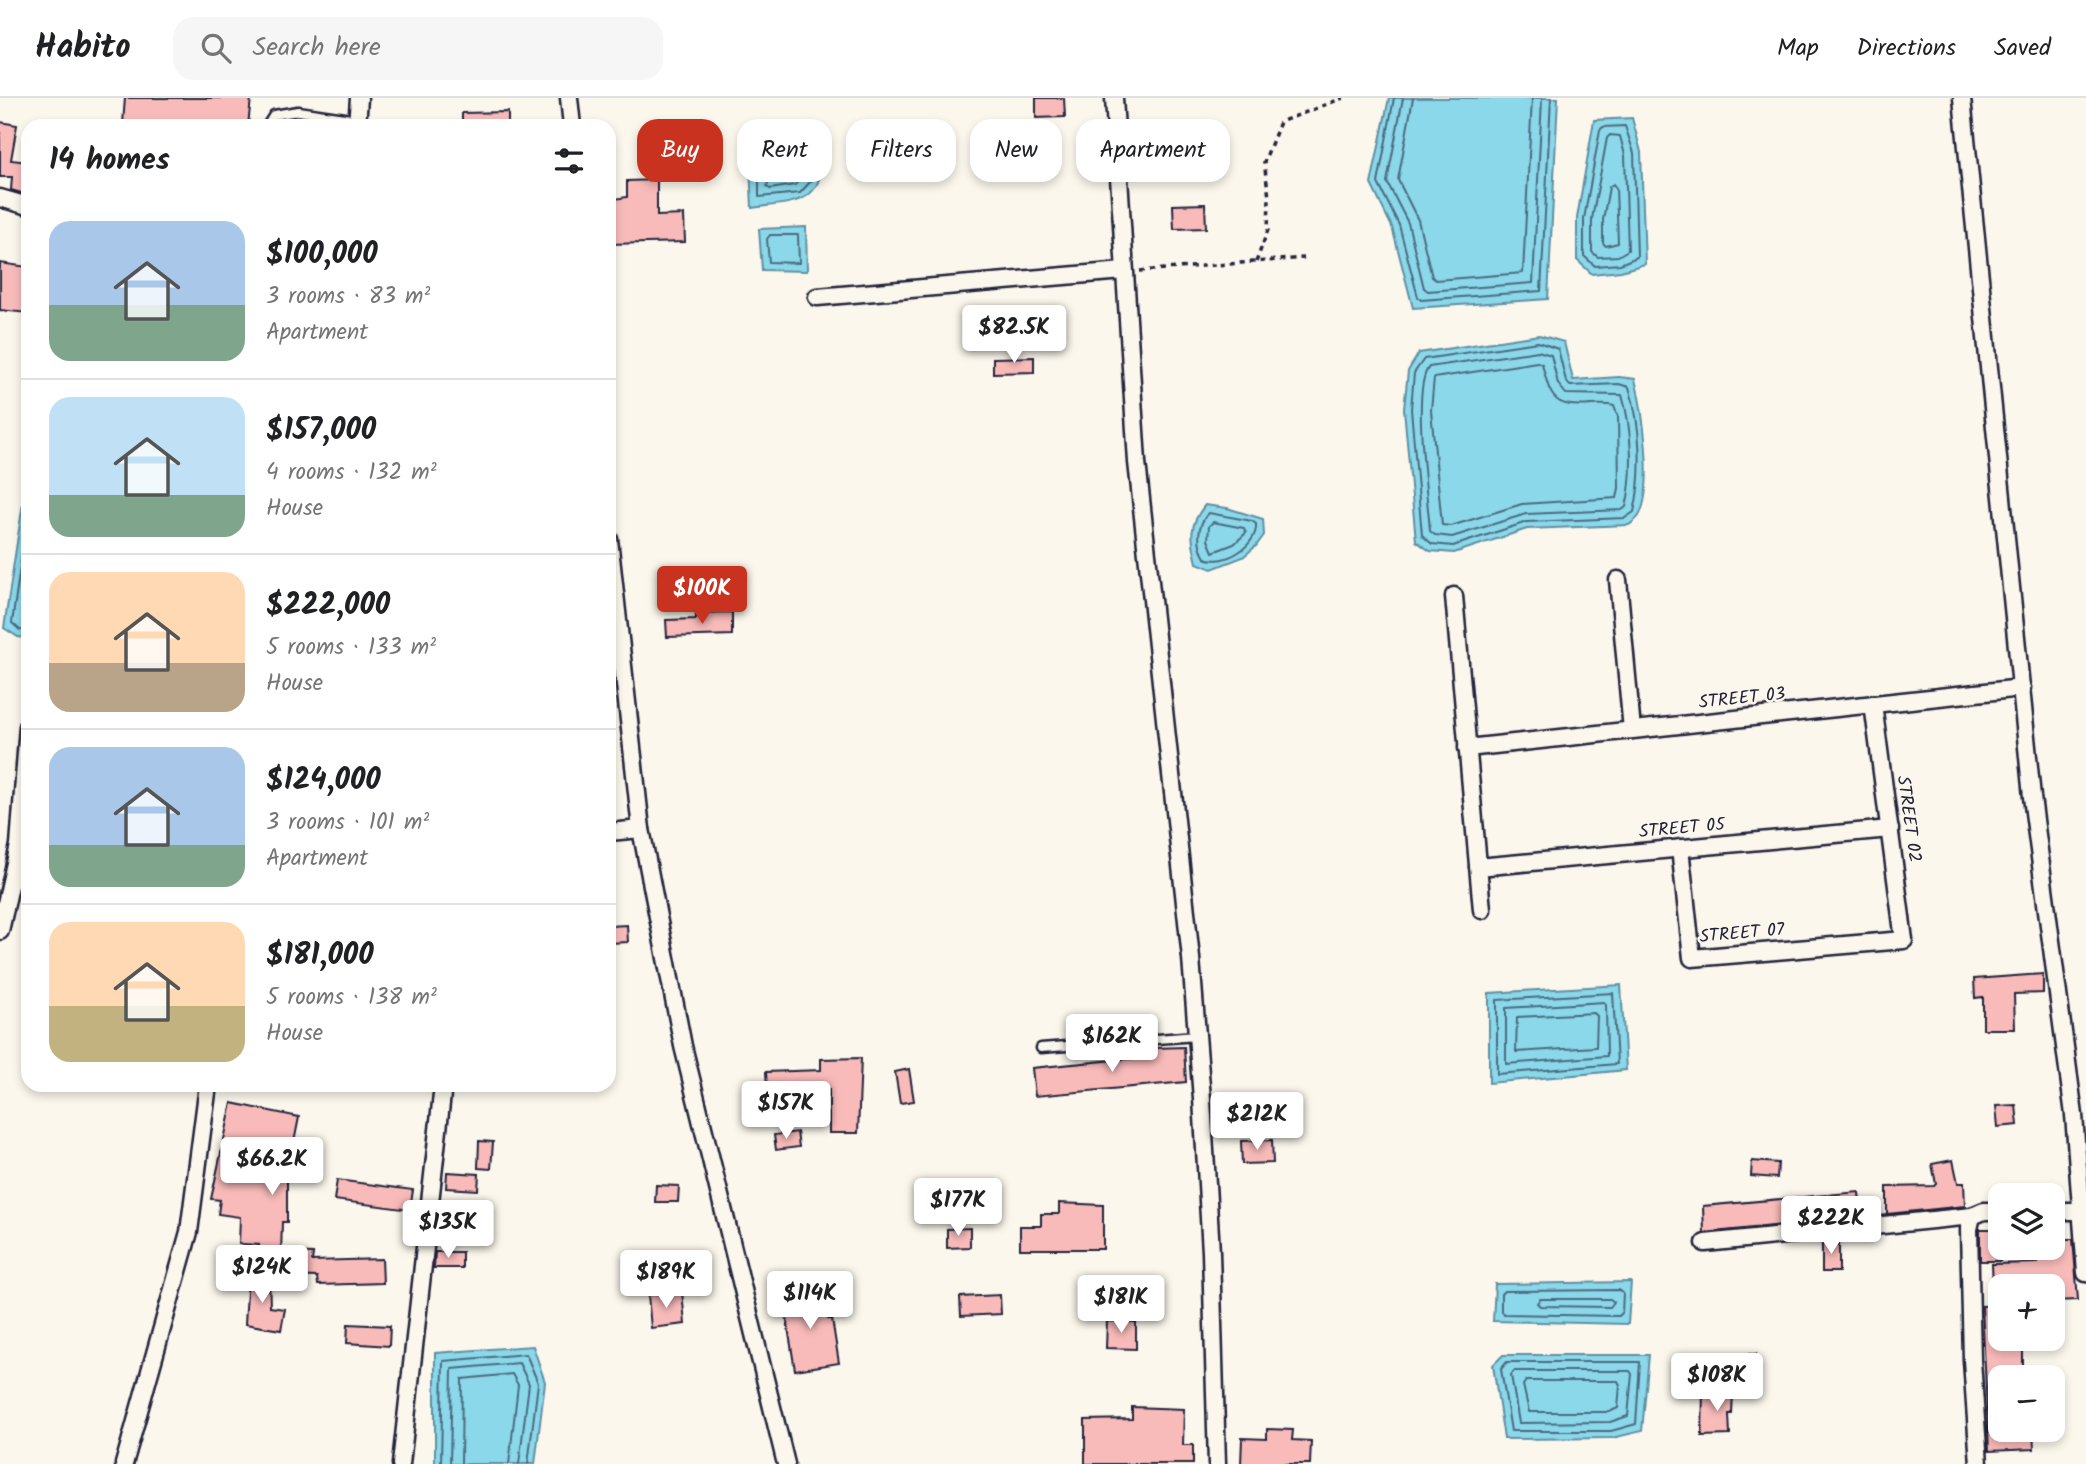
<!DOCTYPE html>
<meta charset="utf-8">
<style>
:root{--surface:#fff;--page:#f6f6f6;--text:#202124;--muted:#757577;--line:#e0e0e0;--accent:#c8321e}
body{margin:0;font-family:Kalam,sans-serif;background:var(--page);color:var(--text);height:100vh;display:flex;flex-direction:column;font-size:26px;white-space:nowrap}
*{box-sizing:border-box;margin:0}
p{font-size:23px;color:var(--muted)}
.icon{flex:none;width:38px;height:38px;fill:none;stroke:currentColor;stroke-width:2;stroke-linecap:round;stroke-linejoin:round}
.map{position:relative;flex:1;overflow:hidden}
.sheet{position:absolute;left:21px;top:21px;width:595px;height:973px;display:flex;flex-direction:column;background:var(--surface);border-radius:21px;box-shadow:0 4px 10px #0003}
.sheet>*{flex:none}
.guide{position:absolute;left:637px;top:21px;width:665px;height:63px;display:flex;gap:14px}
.tools{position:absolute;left:1988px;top:1085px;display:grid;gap:14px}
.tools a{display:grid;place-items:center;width:77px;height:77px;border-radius:14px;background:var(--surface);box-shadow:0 4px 10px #0003;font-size:35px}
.price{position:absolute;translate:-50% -60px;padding:0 16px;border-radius:7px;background:#fff;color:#222;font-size:23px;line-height:46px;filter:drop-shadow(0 2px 4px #0008)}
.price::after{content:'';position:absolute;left:50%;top:42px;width:21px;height:16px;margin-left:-10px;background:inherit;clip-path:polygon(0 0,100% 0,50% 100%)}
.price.current{background:var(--accent);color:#fff}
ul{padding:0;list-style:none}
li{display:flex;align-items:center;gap:21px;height:175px;padding:0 28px}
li+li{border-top:2px solid var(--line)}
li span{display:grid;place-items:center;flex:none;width:196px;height:140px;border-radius:21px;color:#555}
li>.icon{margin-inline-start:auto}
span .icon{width:84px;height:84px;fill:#fffc;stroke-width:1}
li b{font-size:30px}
h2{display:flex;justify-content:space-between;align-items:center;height:84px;padding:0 28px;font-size:30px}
.pill{padding:0 24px;border-radius:21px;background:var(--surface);box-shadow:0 4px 10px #0003;font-size:24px;line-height:63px}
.pill.current{background:var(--accent);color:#fff}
header{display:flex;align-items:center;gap:42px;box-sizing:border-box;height:98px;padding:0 35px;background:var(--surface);border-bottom:2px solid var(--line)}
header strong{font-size:33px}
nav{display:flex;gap:38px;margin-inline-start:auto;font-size:24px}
.search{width:490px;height:63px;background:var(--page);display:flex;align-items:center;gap:18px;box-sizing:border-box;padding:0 24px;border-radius:21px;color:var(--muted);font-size:26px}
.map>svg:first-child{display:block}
</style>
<header>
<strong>Habito</strong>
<div class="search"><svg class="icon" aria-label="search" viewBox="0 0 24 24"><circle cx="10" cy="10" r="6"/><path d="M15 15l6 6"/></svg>Search here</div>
<nav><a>Map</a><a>Directions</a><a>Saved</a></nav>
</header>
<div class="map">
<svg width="2086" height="1366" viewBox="0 0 2086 1366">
<rect width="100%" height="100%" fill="#fbf7ec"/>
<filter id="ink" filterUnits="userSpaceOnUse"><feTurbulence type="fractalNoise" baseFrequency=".0143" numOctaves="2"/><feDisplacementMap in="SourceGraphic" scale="14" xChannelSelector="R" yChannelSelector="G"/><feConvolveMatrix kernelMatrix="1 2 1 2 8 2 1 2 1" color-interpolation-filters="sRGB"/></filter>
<g filter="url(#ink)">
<g fill="#8ad8e9" stroke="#608fa3" stroke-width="2">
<polygon points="1389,0 1558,0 1548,201 1413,210 1392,129 1371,86"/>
<polygon points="1632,20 1641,54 1645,166 1621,173 1592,176 1577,162 1577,120 1594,22"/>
<path d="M822,61C822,109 788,104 752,110L750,66Z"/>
<polygon points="806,129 807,173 762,172 759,131"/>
<path d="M1539,237L1564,244L1573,282L1619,279L1635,281C1643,313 1654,386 1640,416C1638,421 1633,424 1629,427L1527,431L1454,455L1430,453L1416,443L1404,311L1408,273L1419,255Z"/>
<polygon points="28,372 28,540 18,539 4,530"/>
<path d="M1205,407L1227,410L1263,421L1264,437L1256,448L1243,459L1212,471L1197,465C1191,440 1188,428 1205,407Z"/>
<polygon points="1621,887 1626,972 1489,985 1489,895"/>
<polygon points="1631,1184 1628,1226 1493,1223 1495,1186"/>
<polygon points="533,1248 545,1284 535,1366 435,1366 435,1255"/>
<polygon points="1503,1257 1649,1257 1642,1333 1612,1340 1504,1341 1493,1267"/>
</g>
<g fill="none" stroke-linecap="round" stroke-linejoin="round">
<g stroke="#4c6b81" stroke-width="2">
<polyline points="1394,0 1378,85 1399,127 1418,199 1421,202 1541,193 1551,0"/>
<polyline points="1403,0 1387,84 1408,125 1424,190 1428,193 1533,185 1542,0"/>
<polyline points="1413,0 1398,82 1418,122 1432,179 1436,182 1523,175 1532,0"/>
<polygon points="1625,28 1634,55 1637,159 1620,166 1595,168 1584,158 1584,121 1600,32 1603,29"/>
<polygon points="1610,37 1620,38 1625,57 1628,152 1618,158 1598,159 1592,154 1592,121 1607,40"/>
<polygon points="811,69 814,72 811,83 800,95 759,99 759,73"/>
<polygon points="795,79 799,82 795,87 770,91 767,89 769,81"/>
<polygon points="1613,86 1616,90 1618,145 1606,148 1603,145 1603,122 1609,89"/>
<polygon points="770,137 798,137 799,165 769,164 767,141"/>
<path d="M1538,244L1558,251L1566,283L1570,288L1619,286L1629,289C1641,327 1643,375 1634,414L1625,420L1527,424L1453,448L1432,446L1422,437L1411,311L1414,275L1424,261Z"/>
<path d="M1538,253L1551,257L1558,286L1566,296L1622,297C1632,330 1634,376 1626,409L1622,412L1526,416L1452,439L1435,437L1430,433C1428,401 1411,289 1429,269Z"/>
<path d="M1537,264L1542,266C1551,301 1553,310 1592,307C1600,307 1607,306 1614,308L1618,319L1619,390L1617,400L1522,406L1451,428L1442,427L1431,312L1434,280Z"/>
<polyline points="28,415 12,525 20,532 28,533"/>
<path d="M1209,415L1252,423L1256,426C1258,448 1224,468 1205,460C1197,446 1196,427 1209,415Z"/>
<polygon points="1213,424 1244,430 1246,435 1234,446 1213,454 1208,442 1209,428"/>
<polygon points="1613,895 1617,966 1497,976 1497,902"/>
<polygon points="1604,904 1606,907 1607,958 1506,966 1506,910"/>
<polygon points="1594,915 1597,918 1596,949 1516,954 1517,919"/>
<polygon points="1619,1192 1623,1195 1622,1215 1619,1218 1504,1216 1501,1213 1501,1196 1504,1193"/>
<polygon points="1540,1201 1610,1201 1614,1204 1610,1209 1540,1208 1537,1205"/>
<polygon points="1507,1264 1640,1264 1636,1326 1611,1333 1511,1333 1501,1271"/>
<polygon points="1514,1273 1630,1273 1632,1276 1628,1318 1610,1324 1519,1325 1511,1277"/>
<polygon points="1526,1283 1618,1283 1620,1287 1618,1310 1609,1314 1529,1314 1523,1287"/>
<polyline points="441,1366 443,1263 526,1256 538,1285 528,1366"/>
<polyline points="450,1366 452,1271 519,1265 529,1286 519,1366"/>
<polyline points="461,1366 462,1281 512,1276 518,1287 509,1366"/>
</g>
</g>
<g fill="#f8bbba" stroke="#22223b" stroke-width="2">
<polygon points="125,0 251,0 248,28 123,26"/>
<polygon points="1036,0 1064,0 1065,19 1036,20"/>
<polygon points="508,14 508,28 462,28 462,15"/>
<polygon points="0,24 17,27 11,62 28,64 28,97 11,92 12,79 0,79"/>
<polygon points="657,82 657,118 684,117 685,144 609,146 609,102 627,99 627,83"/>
<polygon points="1205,106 1206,130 1174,131 1173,107"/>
<polygon points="0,165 28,169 28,215 0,212"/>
<polygon points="1034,259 1034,274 993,275 993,260"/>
<polygon points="732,514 732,537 667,539 666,522 696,521 696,515"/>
<polygon points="627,827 628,844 609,845 609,828"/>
<polygon points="2043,876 2043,895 2014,896 2015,931 1983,931 1983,899 1975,900 1974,881"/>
<polygon points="1184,949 1186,984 1035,998 1032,970 1155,958 1155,950"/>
<polygon points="861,960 858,1035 829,1035 829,991 821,991 821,987 767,990 766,974 821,972 821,961"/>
<polygon points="909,971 914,1003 900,1005 895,974"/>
<polygon points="232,1005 299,1019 287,1080 287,1124 282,1124 281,1155 313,1156 312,1163 382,1161 383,1185 318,1187 317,1179 258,1177 259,1147 239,1146 240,1119 218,1116 220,1102 211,1101"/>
<polygon points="2016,1007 2018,1027 1998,1029 1996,1008"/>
<polygon points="797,1034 799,1049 776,1052 774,1037"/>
<polygon points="1272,1042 1273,1065 1242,1066 1241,1043"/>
<polygon points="479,1043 493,1044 491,1071 478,1070"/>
<polygon points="1953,1062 1958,1085 1964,1085 1965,1108 1887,1116 1887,1089 1934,1088 1936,1086 1932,1066"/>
<polygon points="1752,1063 1778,1065 1777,1080 1751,1078"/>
<polygon points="447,1074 479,1076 478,1092 446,1090"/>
<polygon points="337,1082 413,1092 410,1112 334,1102"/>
<polygon points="656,1087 679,1088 678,1104 655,1104"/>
<polygon points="1859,1094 1861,1119 1704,1135 1703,1108"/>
<polygon points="1059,1105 1103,1107 1103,1151 1020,1151 1020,1128 1041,1128 1041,1116 1059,1116"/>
<polygon points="970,1130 970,1149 947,1150 947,1131"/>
<rect x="1980" y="1131" width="20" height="32"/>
<polygon points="2053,1141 2073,1141 2078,1202 2053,1203 2053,1188 1993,1188 1992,1166 2038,1165 2038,1150 2053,1150"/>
<polygon points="1839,1142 1839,1174 1822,1174 1822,1144"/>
<polygon points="435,1154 462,1154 462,1170 434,1170"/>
<polygon points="248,1178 269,1178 270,1209 285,1211 281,1232 245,1226"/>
<polygon points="821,1191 828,1221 832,1221 839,1265 795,1272 783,1199"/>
<polygon points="682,1193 685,1226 651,1230 648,1197"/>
<polygon points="1000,1197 1001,1216 961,1218 960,1199"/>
<polygon points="2000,1207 2000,1241 2023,1241 2023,1279 2000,1279 2000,1332 2033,1332 2034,1351 1989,1353 1982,1208"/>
<polygon points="1107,1223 1136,1224 1136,1251 1106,1250"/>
<polygon points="348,1226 390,1228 389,1248 347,1245"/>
<polygon points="1728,1256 1756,1256 1757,1283 1728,1284"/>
<polygon points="1703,1292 1733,1293 1732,1316 1729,1316 1730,1337 1702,1338"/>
<polygon points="1132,1309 1184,1311 1183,1347 1193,1347 1193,1366 1085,1366 1085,1322 1132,1321"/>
<polygon points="1267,1331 1293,1332 1292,1342 1311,1343 1310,1366 1241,1366 1242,1340 1267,1341"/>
</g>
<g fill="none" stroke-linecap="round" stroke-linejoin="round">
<g stroke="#22223b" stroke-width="13">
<g id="service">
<polyline points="267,28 274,17 298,13 358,22"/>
<polyline points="1041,950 1196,938"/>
</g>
</g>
<g stroke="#22223b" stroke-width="21">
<g id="minor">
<polyline points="569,0 572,28"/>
<polyline points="1114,0 1137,364 1191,860 1202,1001 1211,1154 1217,1366"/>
<polyline points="1962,0 2032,699 2074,1017 2086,1175"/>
<polyline points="357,28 359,0"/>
<polyline points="0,100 28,108"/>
<polyline points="817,199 1124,173"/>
<polyline points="609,441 641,731 683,948 786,1366"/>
<polyline points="1618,482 1632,632"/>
<polyline points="1454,498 1482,812"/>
<polyline points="1467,650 2022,590"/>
<polyline points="609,734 641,731"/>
<polyline points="1680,750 1692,860 1904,842 1873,606"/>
<polyline points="1478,769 1890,731"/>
<polyline points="0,833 19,747 28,628"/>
<polyline points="2053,1113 2086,1113"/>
<polyline points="1705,1145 1972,1118"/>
<polyline points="124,1366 189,1134 208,987"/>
<polyline points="401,1366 443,987"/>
<polyline points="1979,1366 1972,1262 1969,1131 1972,1118 1984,1113 2000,1113"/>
</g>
</g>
<g stroke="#22223b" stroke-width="3.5" stroke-dasharray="5 5" stroke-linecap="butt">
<polyline points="1256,164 1268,132 1269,99 1264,64 1280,24 1343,0"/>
<polyline points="1140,173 1304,160"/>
</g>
<use href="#service" stroke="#fbf7ec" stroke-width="8"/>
<use href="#minor" stroke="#fbf7ec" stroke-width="16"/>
</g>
</g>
<g text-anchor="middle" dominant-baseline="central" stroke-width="5" stroke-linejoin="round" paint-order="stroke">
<g font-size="18" fill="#22223b" stroke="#fbf7ec">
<text transform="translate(1742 601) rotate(-6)">STREET 03</text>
<text transform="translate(1908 721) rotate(82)">STREET 02</text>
<text transform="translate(1682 731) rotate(-5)">STREET 05</text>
<text transform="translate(1742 836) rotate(-5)">STREET 07</text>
</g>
</g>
</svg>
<div class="tools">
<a><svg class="icon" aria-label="layers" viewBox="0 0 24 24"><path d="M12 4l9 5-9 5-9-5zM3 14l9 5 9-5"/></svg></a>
<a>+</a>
<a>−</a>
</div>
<b class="price" style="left:1014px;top:267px">$82.5K</b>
<b class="price current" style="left:702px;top:528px">$100K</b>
<b class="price" style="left:1112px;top:976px">$162K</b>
<b class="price" style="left:786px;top:1043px">$157K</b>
<b class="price" style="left:1257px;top:1054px">$212K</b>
<b class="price" style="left:272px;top:1099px">$66.2K</b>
<b class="price" style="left:958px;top:1140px">$177K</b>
<b class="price" style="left:1831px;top:1158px">$222K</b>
<b class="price" style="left:448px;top:1162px">$135K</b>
<b class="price" style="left:262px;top:1207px">$124K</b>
<b class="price" style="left:666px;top:1212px">$189K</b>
<b class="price" style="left:810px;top:1233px">$114K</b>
<b class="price" style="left:1121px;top:1237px">$181K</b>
<b class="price" style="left:1717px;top:1315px">$108K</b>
<div class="guide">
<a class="pill current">Buy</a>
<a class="pill">Rent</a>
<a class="pill">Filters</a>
<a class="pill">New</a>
<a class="pill">Apartment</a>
</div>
<section class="sheet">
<h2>14 homes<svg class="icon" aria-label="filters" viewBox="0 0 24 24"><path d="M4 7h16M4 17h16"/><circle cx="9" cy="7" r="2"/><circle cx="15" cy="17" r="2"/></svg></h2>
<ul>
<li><span style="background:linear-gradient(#a9c7e8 60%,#7fa58c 0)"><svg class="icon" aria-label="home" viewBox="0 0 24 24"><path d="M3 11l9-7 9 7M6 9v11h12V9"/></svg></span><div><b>$100,000</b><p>3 rooms · 83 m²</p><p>Apartment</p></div></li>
<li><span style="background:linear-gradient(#bfe0f5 70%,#7fa58c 0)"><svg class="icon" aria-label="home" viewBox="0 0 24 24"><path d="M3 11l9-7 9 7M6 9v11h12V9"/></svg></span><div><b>$157,000</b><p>4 rooms · 132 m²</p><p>House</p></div></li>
<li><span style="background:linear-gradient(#ffd9b3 65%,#b9a48a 0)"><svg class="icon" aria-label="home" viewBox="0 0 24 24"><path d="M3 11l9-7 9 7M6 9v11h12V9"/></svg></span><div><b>$222,000</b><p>5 rooms · 133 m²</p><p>House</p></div></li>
<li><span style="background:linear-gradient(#a9c7e8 70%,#7fa58c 0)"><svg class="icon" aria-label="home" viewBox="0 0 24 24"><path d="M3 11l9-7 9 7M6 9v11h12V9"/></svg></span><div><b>$124,000</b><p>3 rooms · 101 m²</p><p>Apartment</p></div></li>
<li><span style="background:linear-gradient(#ffd9b3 60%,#c2b280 0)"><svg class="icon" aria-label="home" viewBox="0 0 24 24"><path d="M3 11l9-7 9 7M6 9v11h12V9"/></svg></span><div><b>$181,000</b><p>5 rooms · 138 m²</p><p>House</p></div></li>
</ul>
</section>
</div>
